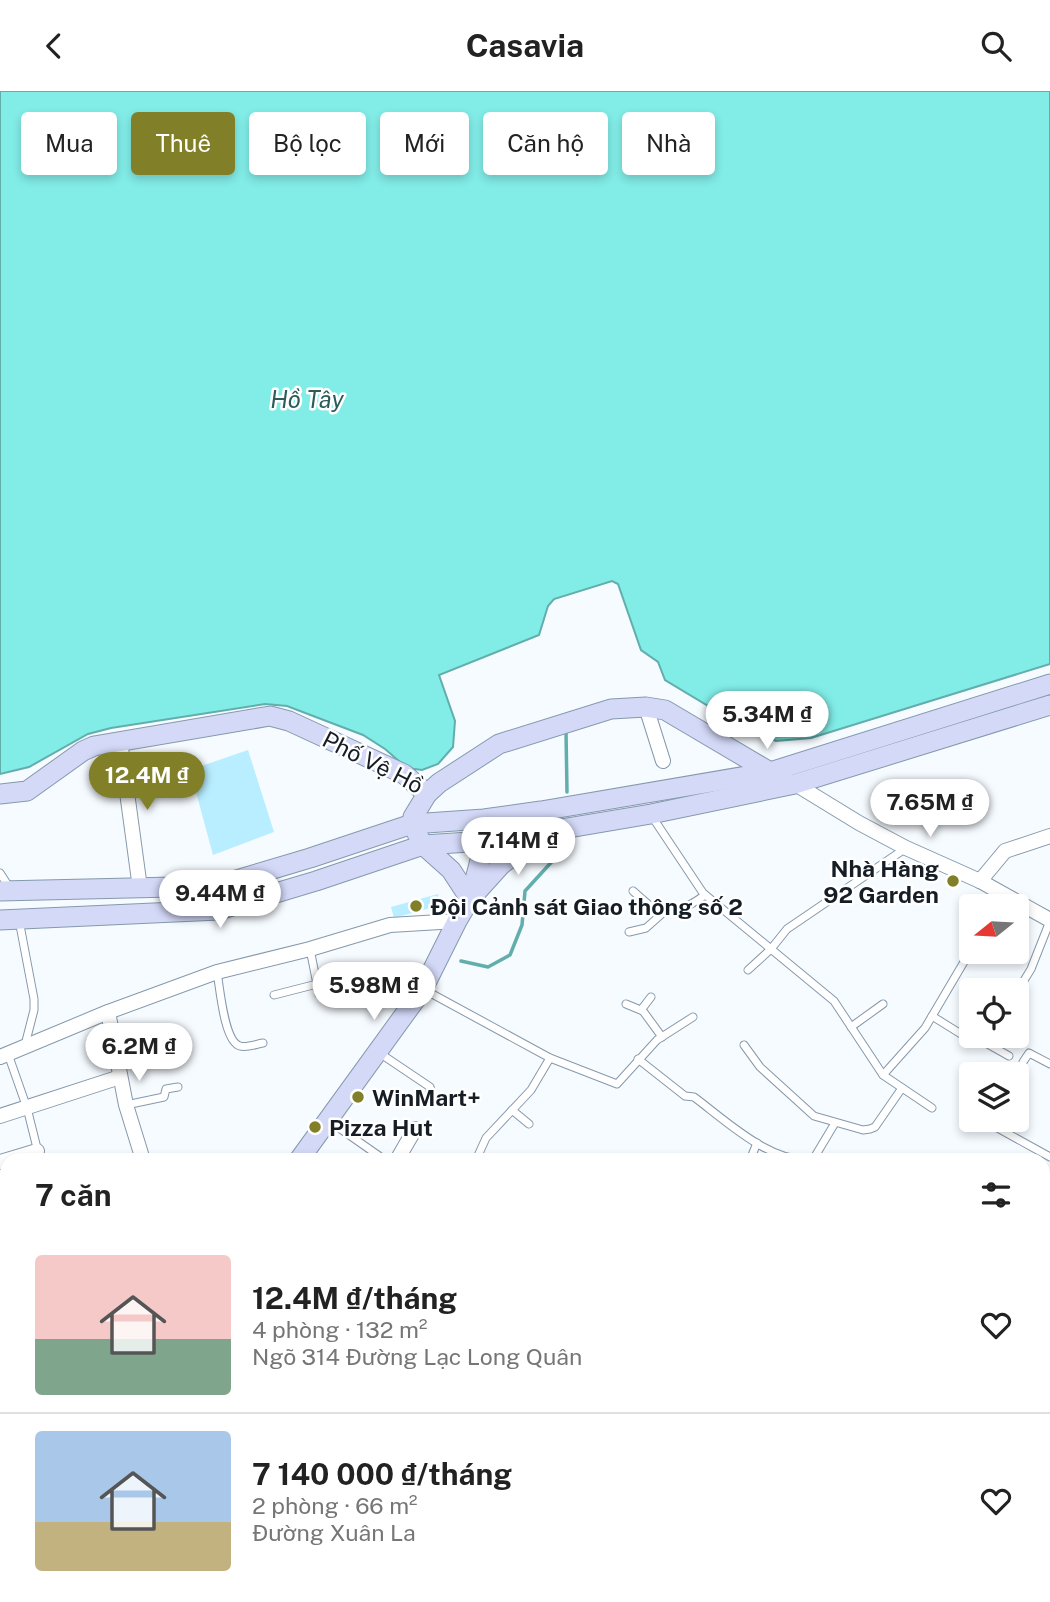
<!DOCTYPE html>
<html lang="vi">
<meta charset="utf-8">
<style>
:root{--surface:#fff;--page:#f2f2f2;--text:#222;--muted:#767676;--line:#e0e0e0;--accent:#818029}
body{margin:0;font-family:"Public Sans",sans-serif;background:var(--page);color:var(--text);height:100vh;display:flex;flex-direction:column;font-size:26px;white-space:nowrap}
*{box-sizing:border-box;margin:0}
p{font-size:23px;color:var(--muted)}
.icon{flex:none;width:38px;height:38px;fill:none;stroke:currentColor;stroke-width:2;stroke-linecap:round;stroke-linejoin:round}
.map{position:relative;flex:1;overflow:hidden}
.details{position:absolute;left:0px;top:1062px;width:1050px;height:450px;display:flex;flex-direction:column;background:var(--surface);border-radius:21px 21px 0 0;box-shadow:0 4px 10px #0003}
.details>*{flex:none}
.hud{position:absolute;left:21px;top:21px;width:1008px;height:63px;display:flex;gap:14px}
.needle{width:46px;rotate:252deg}
.controls{position:absolute;left:959px;top:803px;display:grid;gap:14px}
.controls a{display:grid;place-items:center;width:70px;height:70px;border-radius:7px;background:var(--surface);box-shadow:0 4px 10px #0003;font-size:35px}
.price{position:absolute;translate:-50% -60px;padding:0 16px;border-radius:24px;background:#fff;color:#222;font-size:23px;line-height:46px;filter:drop-shadow(0 2px 4px #0008)}
.price::after{content:'';position:absolute;left:50%;top:42px;width:21px;height:16px;margin-left:-10px;background:inherit;clip-path:polygon(0 0,100% 0,50% 100%)}
.price.current{background:var(--accent);color:#fff}
ul{padding:0;list-style:none}
li{display:flex;align-items:center;gap:21px;height:175px;padding:0 35px}
li+li{border-top:2px solid var(--line)}
li span{display:grid;place-items:center;flex:none;width:196px;height:140px;border-radius:7px;color:#555}
li>.icon{margin-inline-start:auto}
span .icon{width:84px;height:84px;fill:#fffc;stroke-width:1}
li b{font-size:30px}
h2{display:flex;justify-content:space-between;align-items:center;height:84px;padding:0 35px;font-size:30px}
.chip{padding:0 24px;border-radius:7px;background:var(--surface);box-shadow:0 4px 10px #0003;font-size:24px;line-height:63px}
.chip.current{background:var(--accent);color:#fff}
header{display:flex;justify-content:space-between;align-items:center;height:91px;padding:0 35px;background:var(--surface);font-size:32px;font-weight:700}
.map>svg:first-child{display:block}
</style>
<header><svg class="icon" aria-label="back" viewBox="0 0 24 24"><path d="M15 5l-7 7 7 7"/></svg>Casavia<svg class="icon" aria-label="search" viewBox="0 0 24 24"><circle cx="10" cy="10" r="6"/><path d="M15 15l6 6"/></svg></header>
<div class="map">
<svg width="1050" height="1511" viewBox="0 0 1050 1511">
<rect width="100%" height="100%" fill="#f6fbff"/>
<g fill="#82ece7" stroke="#62aead" stroke-width="2">
<polygon points="0,0 1050,0 1050,573 811,647 776,650 730,628 665,589 658,571 641,559 618,493 612,490 554,508 548,515 539,544 439,584 455,630 453,656 438,673 422,679 407,677 385,658 363,644 287,615 265,613 111,637 88,643 29,676 0,683"/>
<polygon points="7,1311 7,1341 0,1336 0,1313"/>
</g>
<g fill="none" stroke-linecap="round" stroke-linejoin="round">
<g stroke="#62aead" stroke-width="3.5">
<polyline points="566,640 567,701"/>
<polyline points="461,870 488,876 510,864 522,834 525,800 568,753"/>
</g>
</g>
<g fill="#b8eeff">
<polygon points="248,659 274,741 213,764 190,679"/>
<polygon points="438,803 441,814 394,827 391,816"/>
<polygon points="54,1505 99,1505 97,1511 73,1511"/>
<polygon points="115,1505 146,1505 145,1511 114,1511"/>
</g>
<g fill="none" stroke-linecap="round" stroke-linejoin="round">
<g stroke="#8599ac" stroke-width="9">
<g id="lane">
<polyline points="651,724 703,802 834,910 883,984 932,1017"/>
<polyline points="0,782 9,796"/>
<path d="M633,800C640,806 648,814 656,819C671,827 694,812 705,804"/>
<polyline points="997,816 1004,803"/>
<polyline points="19,829 34,908 34,919 25,954"/>
<polyline points="629,841 646,837 664,821"/>
<polyline points="310,858 319,903"/>
<polyline points="748,879 771,858 787,838 906,757"/>
<path d="M217,881C220,897 224,951 240,955C247,957 256,953 263,952"/>
<polyline points="423,898 550,967 617,993 657,949 693,926"/>
<polyline points="1017,901 1031,878 1050,830"/>
<polyline points="274,904 317,893"/>
<polyline points="626,913 643,920 662,946"/>
<polyline points="641,919 651,906"/>
<polyline points="932,925 961,943"/>
<polyline points="851,936 883,913"/>
<polyline points="979,945 977,947 1009,965"/>
<polyline points="744,954 760,976 814,1025 863,1039 870,1038 875,1036 902,997"/>
<polyline points="378,961 430,996 431,999 427,1008"/>
<polyline points="8,963 27,1017 40,1069"/>
<path d="M638,968L685,1005L694,1006C724,1028 775,1077 814,1067L819,1069"/>
<polyline points="1023,971 1029,962 1050,973"/>
<polyline points="883,984 925,937 971,859"/>
<polyline points="126,1014 164,1006 166,998 178,996"/>
<polyline points="512,1019 529,1033"/>
<polyline points="996,1029 994,1035 1050,1066"/>
<polyline points="329,1030 385,1069"/>
<polyline points="814,1067 835,1032"/>
<polyline points="476,1069 486,1047 531,999 550,967"/>
<polyline points="750,1069 757,1052"/>
<polyline points="1043,1183 1050,1187"/>
<polyline points="1043,1317 1050,1320"/>
<polyline points="402,1505 411,1511"/>
<polyline points="576,1505 590,1511"/>
<polyline points="544,1511 547,1505"/>
<polyline points="778,1511 782,1505"/>
</g>
</g>
<g stroke="#8599ac" stroke-width="16">
<g id="street">
<polyline points="646,616 663,670"/>
<polyline points="120,650 140,797"/>
<polyline points="792,691 859,732 906,757 980,790 1050,829"/>
<polyline points="980,790 1005,760 1050,745"/>
<polyline points="108,921 126,1014 143,1069"/>
<polyline points="0,966 108,921 217,881 310,858 390,834 457,830"/>
<polyline points="0,1025 120,986"/>
<polyline points="397,1069 415,1038"/>
<polyline points="0,1071 37,1060"/>
<polyline points="0,1166 7,1164"/>
<polyline points="208,1505 220,1511"/>
</g>
</g>
<g stroke="#8599ac" stroke-width="21">
<g id="secondary">
<polyline points="0,703 27,700 83,660 94,655 270,625 289,630 404,683 427,703"/>
<polyline points="0,800 216,795 310,767 412,733 484,728 541,720 770,681 1050,593"/>
<polyline points="473,805 501,774 541,743"/>
<polyline points="470,808 451,779 423,754 412,733 413,726 427,703 439,692 499,653 611,618 646,616 665,619 770,681"/>
<polyline points="0,829 219,819 316,790 423,754 485,750 544,741 651,723 795,693 1050,614"/>
<polyline points="299,1069 423,898 457,830 470,808 485,750 485,739"/>
<polyline points="0,1489 7,1480"/>
</g>
</g>
<g stroke="#515da4" stroke-width="23">
<g id="primary">
<polyline points="1043,1479 1050,1477"/>
<polyline points="948,1511 966,1505"/>
</g>
</g>
<g stroke="#515da4" stroke-width="26">
<g id="highway">
<polyline points="1043,1495 1050,1492"/>
<polyline points="992,1511 1011,1505"/>
</g>
</g>
<use href="#lane" stroke="#fff" stroke-width="7"/>
<use href="#street" stroke="#fff" stroke-width="14"/>
<use href="#secondary" stroke="#d4d9f8" stroke-width="19"/>
<use href="#primary" stroke="#aab2f2" stroke-width="21"/>
<use href="#highway" stroke="#717fe9" stroke-width="24"/>
</g>
<g fill="#818029" stroke="#fff" stroke-width="2.5">
<circle cx="953" cy="790" r="7"/>
<circle cx="416" cy="815" r="7"/>
<circle cx="358" cy="1006" r="7"/>
<circle cx="315" cy="1036" r="7"/>
</g>
<g text-anchor="middle" dominant-baseline="central" stroke-width="5" stroke-linejoin="round" paint-order="stroke">
<g font-size="23" fill="#161d25" stroke="#fff">
<text transform="translate(373 671) rotate(27)">Phố Vệ Hồ</text>
</g>
<g font-size="23" font-weight="bold" fill="#161d25" stroke="#fff" text-anchor="start">
<text x="939" y="777" text-anchor="end">Nhà Hàng<tspan x="939" dy="26">92 Garden</tspan></text>
<text x="430" y="815">Đội Cảnh sát Giao thông số 2</text>
<text x="372" y="1006">WinMart+</text>
<text x="329" y="1036">Pizza Hut</text>
</g>
<g font-size="24" font-style="italic" fill="#2c5b59" stroke="#fff">
<text x="307" y="308">Hồ Tây</text>
</g>
</g>
</svg>
<div class="controls">
<a><svg class="needle" viewBox="-14 -14 28 28"><path d="M0-13l5 13h-10z" fill="#e53935"/><path d="M0 13l5-13h-10z" fill="#767676"/></svg></a>
<a><svg class="icon" aria-label="locate" viewBox="0 0 24 24"><circle cx="12" cy="12" r="6"/><path d="M12 2v4M12 18v4M2 12h4M18 12h4"/></svg></a>
<a><svg class="icon" aria-label="layers" viewBox="0 0 24 24"><path d="M12 4l9 5-9 5-9-5zM3 14l9 5 9-5"/></svg></a>
</div>
<b class="price" style="left:767px;top:660px">5.34M ₫</b>
<b class="price current" style="left:147px;top:721px">12.4M ₫</b>
<b class="price" style="left:930px;top:748px">7.65M ₫</b>
<b class="price" style="left:518px;top:786px">7.14M ₫</b>
<b class="price" style="left:220px;top:839px">9.44M ₫</b>
<b class="price" style="left:374px;top:931px">5.98M ₫</b>
<b class="price" style="left:139px;top:992px">6.2M ₫</b>
<div class="hud">
<a class="chip">Mua</a>
<a class="chip current">Thuê</a>
<a class="chip">Bộ lọc</a>
<a class="chip">Mới</a>
<a class="chip">Căn hộ</a>
<a class="chip">Nhà</a>
</div>
<section class="details">
<h2>7 căn<svg class="icon" aria-label="filters" viewBox="0 0 24 24"><path d="M4 7h16M4 17h16"/><circle cx="9" cy="7" r="2"/><circle cx="15" cy="17" r="2"/></svg></h2>
<ul>
<li><span style="background:linear-gradient(#f6c9c9 60%,#7fa58c 0)"><svg class="icon" aria-label="home" viewBox="0 0 24 24"><path d="M3 11l9-7 9 7M6 9v11h12V9"/></svg></span><div><b>12.4M ₫/tháng</b><p>4 phòng · 132 m²</p><p>Ngõ 314 Đường Lạc Long Quân</p></div><svg class="icon" aria-label="heart" viewBox="0 0 24 24"><path d="M12 20l-8-8c-3-5 5-10 8-4 3-6 11-1 8 4z"/></svg></li>
<li><span style="background:linear-gradient(#a9c7e8 65%,#c2b280 0)"><svg class="icon" aria-label="home" viewBox="0 0 24 24"><path d="M3 11l9-7 9 7M6 9v11h12V9"/></svg></span><div><b>7 140 000 ₫/tháng</b><p>2 phòng · 66 m²</p><p>Đường Xuân La</p></div><svg class="icon" aria-label="heart" viewBox="0 0 24 24"><path d="M12 20l-8-8c-3-5 5-10 8-4 3-6 11-1 8 4z"/></svg></li>
</ul>
</section>
</div>
